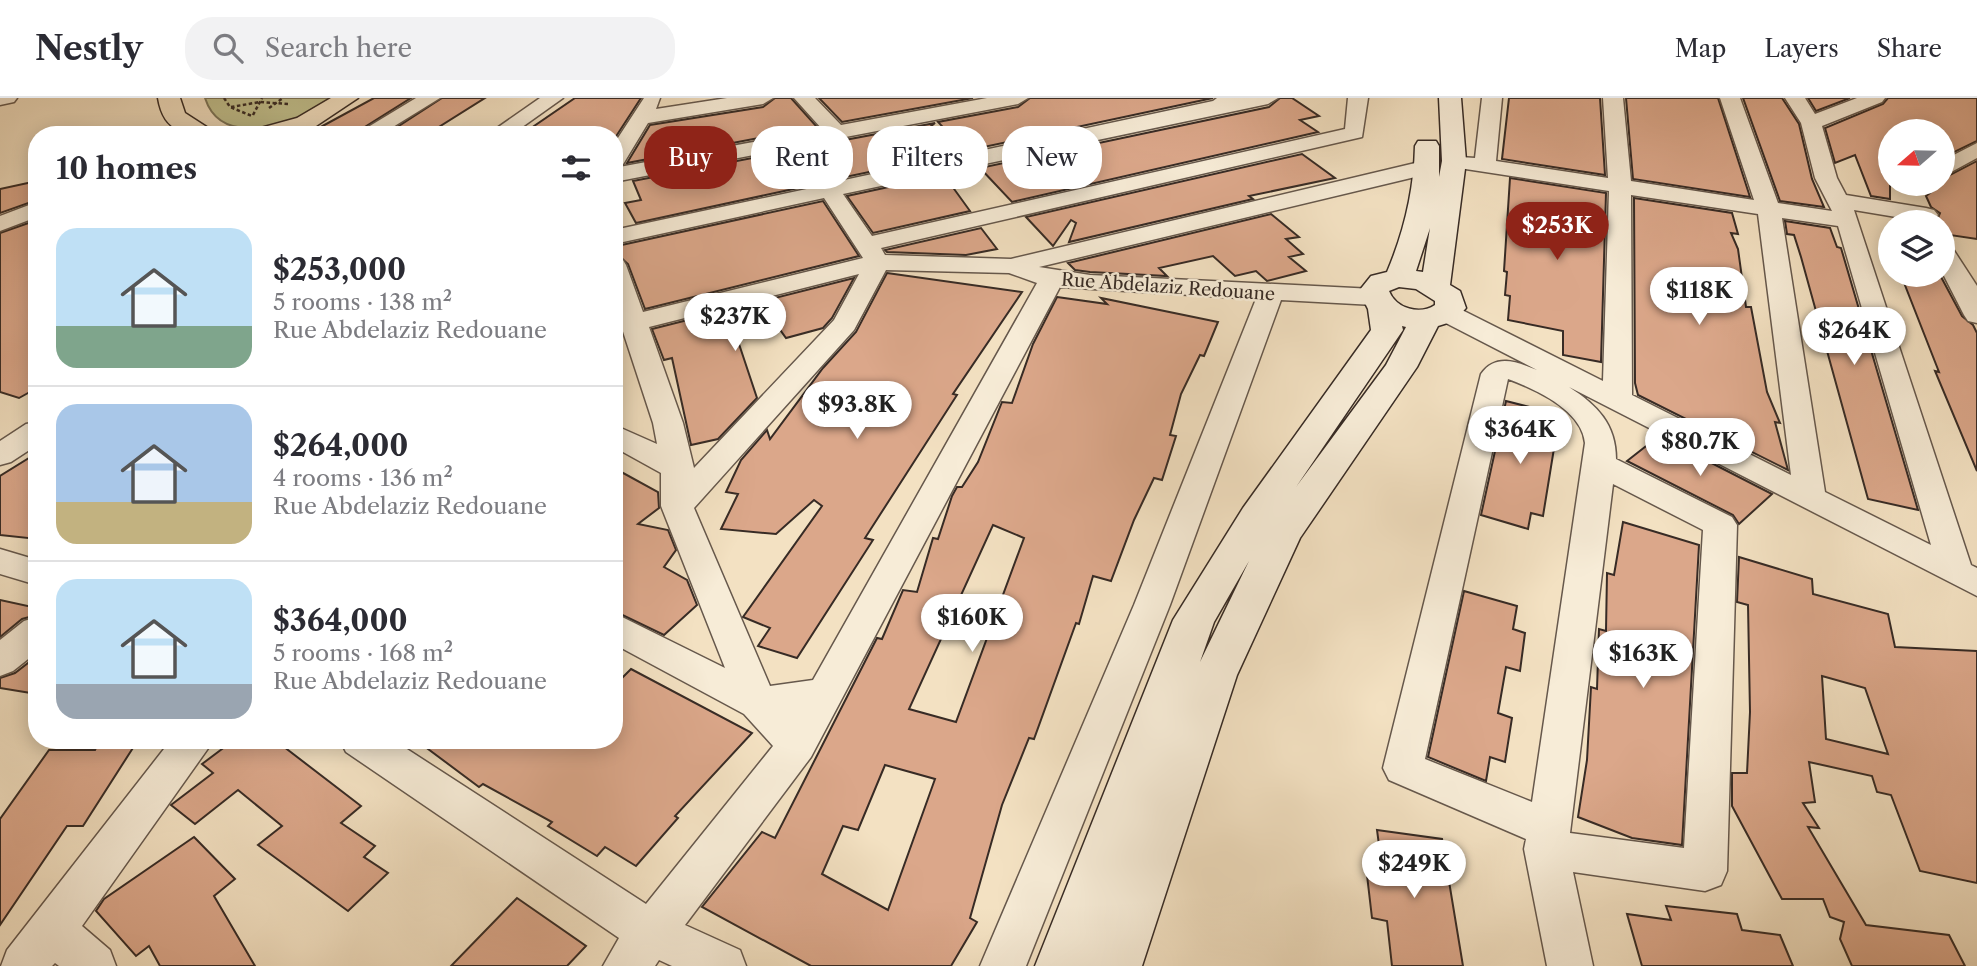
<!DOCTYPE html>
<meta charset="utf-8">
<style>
:root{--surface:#fff;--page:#f2f2f3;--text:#2b2b33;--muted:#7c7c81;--line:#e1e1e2;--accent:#8f2418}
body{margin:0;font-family:"Libre Caslon Text",serif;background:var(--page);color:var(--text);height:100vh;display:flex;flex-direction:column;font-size:26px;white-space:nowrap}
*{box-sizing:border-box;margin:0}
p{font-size:23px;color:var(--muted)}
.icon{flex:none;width:38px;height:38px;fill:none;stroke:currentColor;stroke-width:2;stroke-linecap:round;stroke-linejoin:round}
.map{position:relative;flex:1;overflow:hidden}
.details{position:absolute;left:28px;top:28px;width:595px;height:623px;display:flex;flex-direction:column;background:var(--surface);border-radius:28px;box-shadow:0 4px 18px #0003}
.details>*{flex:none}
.banner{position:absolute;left:644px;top:28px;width:665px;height:63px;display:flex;gap:14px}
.needle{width:46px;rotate:250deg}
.tools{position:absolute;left:1878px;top:21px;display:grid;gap:14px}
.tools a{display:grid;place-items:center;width:77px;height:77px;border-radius:50%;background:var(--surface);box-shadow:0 4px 18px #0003;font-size:35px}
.price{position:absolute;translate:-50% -60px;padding:0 16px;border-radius:24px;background:#fff;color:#222;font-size:23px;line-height:46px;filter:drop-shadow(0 2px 4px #0008)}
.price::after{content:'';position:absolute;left:50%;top:42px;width:21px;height:16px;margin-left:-10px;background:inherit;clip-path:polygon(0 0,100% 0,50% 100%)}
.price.active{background:var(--accent);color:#fff}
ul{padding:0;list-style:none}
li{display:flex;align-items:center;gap:21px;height:175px;padding:0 28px}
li+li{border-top:2px solid var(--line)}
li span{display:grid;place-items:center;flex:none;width:196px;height:140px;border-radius:21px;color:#555}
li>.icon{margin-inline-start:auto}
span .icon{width:84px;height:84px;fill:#fffc;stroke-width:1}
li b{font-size:30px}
h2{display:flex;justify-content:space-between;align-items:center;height:84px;padding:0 28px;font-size:30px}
.chip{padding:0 24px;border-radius:28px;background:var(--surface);box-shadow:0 4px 18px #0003;font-size:24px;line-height:63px}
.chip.active{background:var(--accent);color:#fff}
header{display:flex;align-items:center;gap:42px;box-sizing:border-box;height:98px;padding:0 35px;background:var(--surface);border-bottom:2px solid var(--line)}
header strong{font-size:33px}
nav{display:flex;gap:38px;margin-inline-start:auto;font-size:24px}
.search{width:490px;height:63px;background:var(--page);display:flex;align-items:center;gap:18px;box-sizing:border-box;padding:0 24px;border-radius:28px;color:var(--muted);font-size:26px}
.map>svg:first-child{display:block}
</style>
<header>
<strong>Nestly</strong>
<div class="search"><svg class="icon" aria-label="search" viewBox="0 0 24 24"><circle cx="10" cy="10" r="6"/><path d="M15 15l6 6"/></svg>Search here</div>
<nav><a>Map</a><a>Layers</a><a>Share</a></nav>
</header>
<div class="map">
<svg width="1977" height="868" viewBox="0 0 1977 868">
<rect width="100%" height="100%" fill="#f3e1c2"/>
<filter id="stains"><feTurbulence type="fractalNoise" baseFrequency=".00286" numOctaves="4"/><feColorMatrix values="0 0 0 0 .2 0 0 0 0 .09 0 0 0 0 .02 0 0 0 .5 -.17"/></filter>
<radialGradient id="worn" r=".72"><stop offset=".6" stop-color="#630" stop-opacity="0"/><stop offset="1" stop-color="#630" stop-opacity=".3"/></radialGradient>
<path fill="#c1c18f" stroke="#7c765a" stroke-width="2" d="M205,0H339C305,21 223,56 205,0Z"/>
<g fill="#dba78a" stroke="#372b25" stroke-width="2" fill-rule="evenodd">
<polygon points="374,0 411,0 352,37 306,37"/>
<polygon points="442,0 485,0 426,37 385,37"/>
<polygon points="575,0 641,0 615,40 614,37 521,37"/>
<polygon points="775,0 791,0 817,29 627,65 650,27 763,9"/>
<polygon points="819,0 973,0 842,24"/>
<polygon points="1030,0 1213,0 965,53 938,24 1018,9"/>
<polygon points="1280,0 1292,0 1319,18 1300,22 1318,34 1012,104 980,70 1269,9"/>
<polygon points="1509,0 1600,0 1605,77 1502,61"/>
<polygon points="1626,0 1718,0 1750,99 1633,81"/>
<polygon points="1743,0 1782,0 1799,26 1812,81 1824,109 1780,103"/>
<polygon points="1808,0 1850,0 1816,13"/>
<polygon points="1888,0 1977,0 1977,43 1942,60 1942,33 1890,33 1890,101 1871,98 1855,57 1835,65 1825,30 1883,6"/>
<polygon points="935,25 916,40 931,61 836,81 813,48"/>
<polygon points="789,53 812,87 636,125 625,105 641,102 633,83"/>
<polygon points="1302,56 1335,80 1249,98 1253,101 1069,144 1076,125 1071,122 1053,148 1026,119"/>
<polygon points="1977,63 1977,141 1943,136 1942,124 1937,122 1940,115 1931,109 1926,98 1942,86 1942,81"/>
<polygon points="944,77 970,113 873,135 847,98"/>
<polygon points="1510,80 1606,95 1601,264 1563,257 1563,233 1508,222 1510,198 1505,197 1507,174 1504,173"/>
<polygon points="37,83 37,102 0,115 0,91"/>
<polygon points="1634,100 1732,115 1738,136 1731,135 1738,151 1746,209 1751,209 1767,294 1780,325 1775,324 1788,372 1638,297 1635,285"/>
<polygon points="823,103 859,158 645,211 628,166 620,159 617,148"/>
<polygon points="1271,116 1299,139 1286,141 1303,156 1289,159 1306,173 1267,183 1256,173 1235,178 1213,158 1159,170 1167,178 1090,174 1075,172 1068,165"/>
<polygon points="37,122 37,290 19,300 0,294 0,135"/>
<polygon points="1785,123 1830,130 1837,149 1841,150 1918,412 1868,401 1801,159 1794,137 1787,136"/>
<polygon points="981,130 997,151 966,157 887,154 885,152"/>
<polygon points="887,175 1022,194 953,296 957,297 865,440 873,442 797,560 758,548 770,530 743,519 822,408 814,402 776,436 721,431 738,396 726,394 741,362 767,332 770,341 823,270 856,234"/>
<polygon points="1901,177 1940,177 1962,218 1973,227 1977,235 1977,373 1935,273 1939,274"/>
<polygon points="854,180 832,220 823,230 786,240 778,229 737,240 757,300 718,341 691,347 672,260 664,262 652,231"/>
<path d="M1057,199L1107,206L1101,200L1218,224L1204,258L1200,257L1181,296L1170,337L1176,338L1162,382L1154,380L1134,422L1111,483L1093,478L1079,526L1076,525L1034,641L1029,640L1002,707L970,820L977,824L951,868H811L702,809L762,734L775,740L877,540L882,541L903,492L917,494L933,440L938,441L952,398L957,389H962L978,364L1002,304L1012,305L1033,246ZM993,427L1024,440L956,624L909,611ZM885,667L935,681L888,812L822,776L843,728L858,732Z"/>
<polygon points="1506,303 1549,314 1546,329 1557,332 1543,418 1531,415 1528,431 1481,417"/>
<polygon points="1659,338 1772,396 1739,426 1733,417 1627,363"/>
<polygon points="37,355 37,441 0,437 0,378"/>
<polygon points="614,370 658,394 659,410 638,426 668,432 676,452 664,469 687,482 697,507 664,537 614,513"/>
<polygon points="1623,424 1699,447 1682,747 1632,740 1578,719 1587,662 1591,589 1597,591 1599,531 1606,533 1607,475 1614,477"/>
<path d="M1739,459L1812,481L1813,496L1888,516L1895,549L1977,553V785L1920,773L1891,697L1877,694L1872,678L1809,664L1815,704L1803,705L1819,730L1808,729L1866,827L1949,837L1965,868H1852L1840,841L1844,824L1830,819L1823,801H1782L1732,708V675H1747L1750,614L1748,507L1737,504ZM1822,578L1865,590L1888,656L1826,641Z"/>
<polygon points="1464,493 1517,508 1513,531 1525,535 1520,573 1506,569 1498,615 1512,620 1505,664 1490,659 1486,683 1428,659"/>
<polygon points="0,502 37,510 37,517 22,521 0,539"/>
<polygon points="37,558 37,596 0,590 0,580 15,575"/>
<polygon points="631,571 752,635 675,718 678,720 636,768 605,749 597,758 548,728 552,724 483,686 479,689 416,642 614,642 614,588"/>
<polygon points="100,642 138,642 83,728 67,728 0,827 0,721 49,652 95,652"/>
<polygon points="234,642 275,642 361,708 341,725 375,748 364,759 388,775 348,813 258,747 282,728 238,692 195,726 171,707 213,675 202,666"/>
<polygon points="1377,732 1442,741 1463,868 1392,868 1387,823 1372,820 1365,760 1381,762"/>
<polygon points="194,739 235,781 214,798 255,868 160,868 149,848 136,858 96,813 104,801"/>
<polygon points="517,800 586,848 567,868 451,868"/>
<polygon points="1666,808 1737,816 1742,832 1780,837 1793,868 1642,868 1627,816 1671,822"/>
</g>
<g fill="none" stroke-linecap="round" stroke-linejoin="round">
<g stroke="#66584c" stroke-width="3">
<g id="street">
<polygon points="0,0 17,0 14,4 0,7"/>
<polygon points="416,0 440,0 380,37 355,37"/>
<polygon points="540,0 563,0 511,37 487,37"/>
<polygon points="644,0 660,0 656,11 727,0 773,0 763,6 648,25 622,68 614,69 614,46"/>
<path d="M794,0H815L841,27L987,0H1028L1018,6L809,46L835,84L1213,3L1217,0H1278L1268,6L843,96L872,138L1345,31L1348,0H1368L1362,39L881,150L885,157L1011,161L1428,62L1439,69L1436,74L1039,169L1090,177L1374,191L1383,194L1387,199L1383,204L1374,207L1281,202L1170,507L1026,868H980L1134,507L1256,201L1060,189L811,659L685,827L740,852L746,868H672L659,862L655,868H603L619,840L346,654L340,642H393L646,806L773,648L744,616L614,546V515L725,570L661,408V375L614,349V327L657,346L653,325L614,206V160L623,162L626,167L643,214L863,160L824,100L614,146V132L816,89L790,50L614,84V70L822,31ZM886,172L1009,175L1037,185L813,582L770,588L694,410L854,232ZM859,176L834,222L694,370L683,325L649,229Z"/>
<path d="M1482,0H1502L1496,63L1608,80L1603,0H1623L1631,83L1754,102L1720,0H1740L1778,105L1832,113L1815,80L1801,25L1785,0H1805L1815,16L1857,0H1885L1882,4L1822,28L1837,80L1846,97L1926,110L1934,112L1938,117L1934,122L1926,124L1854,112L1971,467L1977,470V498L1569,289C1597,307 1616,326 1616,361L1732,419L1737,427L1727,773L1721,787L1705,793L1573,774L1593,868H1547L1524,751L1526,741L1389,682L1383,670L1481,276C1496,255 1517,264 1537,272L1438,221L1434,215L1438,209H1456L1603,283L1609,93L1446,68L1443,63L1446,58L1475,60ZM1631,97L1758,116L1791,377L1632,297ZM1782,120L1838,128L1931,447L1825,394ZM1508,281C1535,291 1582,312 1585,345L1532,704L1425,661ZM1613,386L1703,432L1684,750L1570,735Z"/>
<polygon points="1977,45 1977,60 1942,79 1942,63"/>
<polygon points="37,104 37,119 0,133 0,118"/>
<polygon points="1942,146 1951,148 1977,188 1977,225 1968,223 1964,217 1942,174"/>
<polygon points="37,324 37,347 11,364 0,367 0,343 26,326"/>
<polygon points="0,451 37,462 37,487 0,476"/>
<polygon points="37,519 37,554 13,573 0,578 0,542 24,523"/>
<polygon points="171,642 214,642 82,828 110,852 116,868 59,868 55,865 52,868 1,868 7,852"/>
</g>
</g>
<g stroke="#372b25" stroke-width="3">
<path id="secondary" d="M1439,0H1461L1466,63L1450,187L1460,193L1466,210L1454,223L1438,228L1417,269L1300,440L1237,577L1142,868H1035L1173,522L1243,410L1371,232L1368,211L1359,193L1371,178L1387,174C1404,134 1414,92 1415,48L1418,43H1436L1439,48V79L1442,63ZM1430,130L1423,174L1416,173ZM1399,189L1416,191L1435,203V207C1420,217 1396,211 1389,193ZM1402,228L1406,229L1386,267L1296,389L1403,232ZM1249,463L1200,564L1214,524Z"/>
</g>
<g stroke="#372b25" stroke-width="3">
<g id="primary">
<path d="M158,0H180L185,15L219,37C188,37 164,37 158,0Z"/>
<polygon points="331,0 358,0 313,30 289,37 250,37 253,32 297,20"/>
</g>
</g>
<g stroke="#372b25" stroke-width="2.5" stroke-dasharray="3.5 2.5" stroke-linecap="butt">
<polyline points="224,0 230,9 252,18"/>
<polyline points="231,9 260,4 288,6"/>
<polyline points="269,10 283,0"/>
<polyline points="253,17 262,0"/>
</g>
<use href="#street" fill="#f7ecd7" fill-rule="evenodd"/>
<use href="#secondary" fill="#f7ecd7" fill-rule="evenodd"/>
<use href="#primary" fill="#f3e1c2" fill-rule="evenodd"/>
</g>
<g text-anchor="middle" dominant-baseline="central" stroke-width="5" stroke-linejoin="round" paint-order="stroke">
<g font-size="18" fill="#372b25" stroke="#f7ecd7">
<text transform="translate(1168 189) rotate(4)">Rue Abdelaziz Redouane</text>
</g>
</g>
<rect width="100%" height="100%" filter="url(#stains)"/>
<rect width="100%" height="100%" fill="url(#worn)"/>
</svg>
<div class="tools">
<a><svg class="needle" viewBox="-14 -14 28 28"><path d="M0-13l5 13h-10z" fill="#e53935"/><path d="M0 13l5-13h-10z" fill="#7c7c81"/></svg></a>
<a><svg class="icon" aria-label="layers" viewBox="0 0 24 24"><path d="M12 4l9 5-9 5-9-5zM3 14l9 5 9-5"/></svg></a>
</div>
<b class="price active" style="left:1557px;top:164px">$253K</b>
<b class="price" style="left:1699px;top:229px">$118K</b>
<b class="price" style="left:735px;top:255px">$237K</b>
<b class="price" style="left:1854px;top:269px">$264K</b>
<b class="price" style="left:857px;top:343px">$93.8K</b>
<b class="price" style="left:1520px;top:368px">$364K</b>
<b class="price" style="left:1700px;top:380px">$80.7K</b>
<b class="price" style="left:972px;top:556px">$160K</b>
<b class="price" style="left:1643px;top:592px">$163K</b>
<b class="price" style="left:1414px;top:802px">$249K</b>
<div class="banner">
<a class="chip active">Buy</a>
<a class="chip">Rent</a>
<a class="chip">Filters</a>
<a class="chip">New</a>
</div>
<section class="details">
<h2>10 homes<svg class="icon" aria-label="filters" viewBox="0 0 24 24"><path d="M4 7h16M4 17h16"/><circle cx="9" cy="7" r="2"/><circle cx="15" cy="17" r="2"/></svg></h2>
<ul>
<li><span style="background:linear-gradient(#bfe0f5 70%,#7fa58c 0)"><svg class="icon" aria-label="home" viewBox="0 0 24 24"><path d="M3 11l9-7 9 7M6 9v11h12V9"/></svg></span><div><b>$253,000</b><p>5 rooms · 138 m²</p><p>Rue Abdelaziz Redouane</p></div></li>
<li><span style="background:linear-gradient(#a9c7e8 70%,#c2b280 0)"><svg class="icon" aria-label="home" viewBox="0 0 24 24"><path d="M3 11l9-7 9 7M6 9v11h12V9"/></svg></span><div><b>$264,000</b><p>4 rooms · 136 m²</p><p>Rue Abdelaziz Redouane</p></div></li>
<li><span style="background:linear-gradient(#bfe0f5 75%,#9aa5b1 0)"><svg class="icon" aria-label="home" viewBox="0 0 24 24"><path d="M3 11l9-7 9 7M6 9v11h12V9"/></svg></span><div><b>$364,000</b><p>5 rooms · 168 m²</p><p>Rue Abdelaziz Redouane</p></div></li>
</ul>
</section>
</div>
